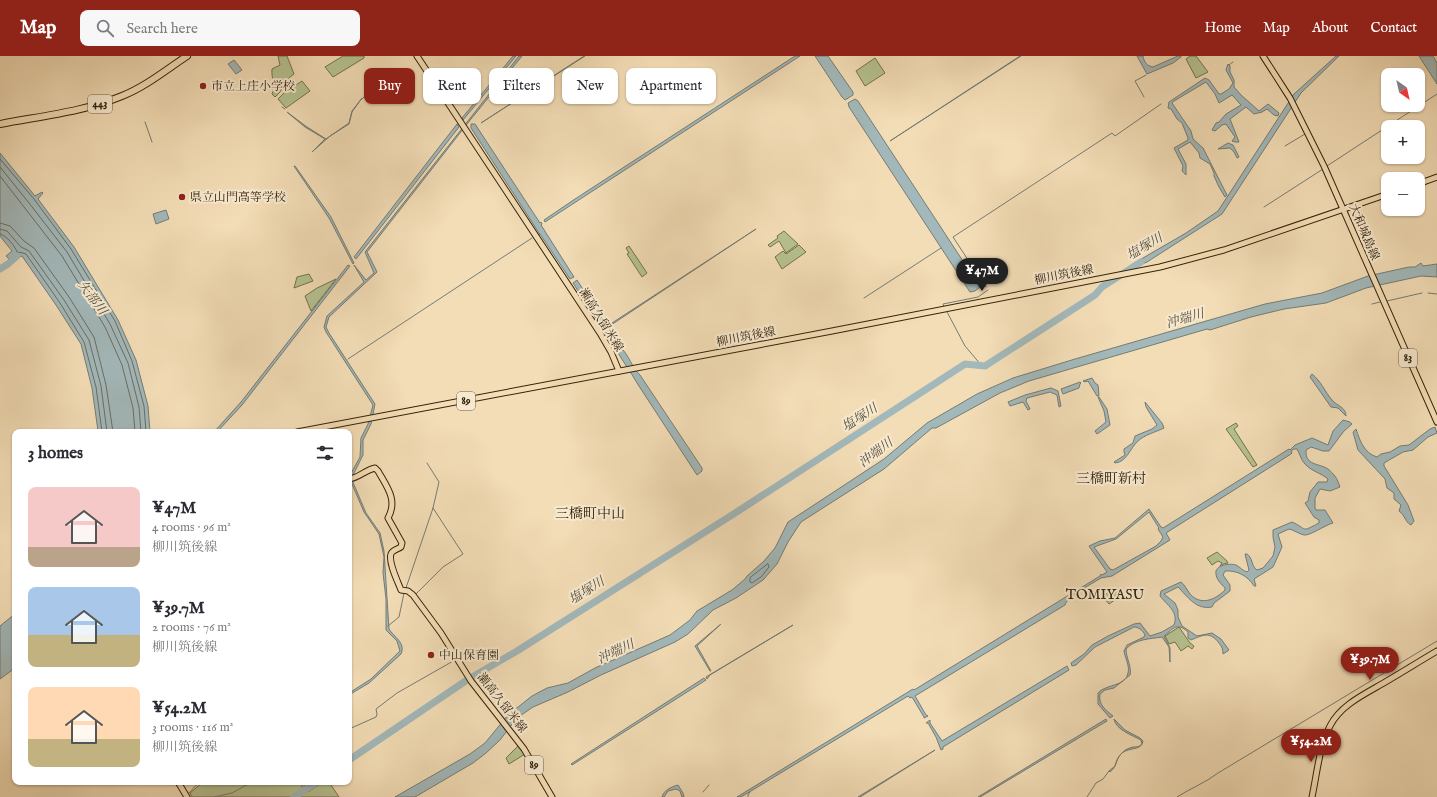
<!DOCTYPE html>
<meta charset="utf-8">
<style>
:root{--surface:#fff;--page:#f7f7f7;--text:#2b2b33;--muted:#7c7c81;--accent:#8f2418}
body{margin:0;font-family:"IM FELL English","Noto Serif JP",serif;background:var(--page);color:var(--text);height:100vh;display:flex;flex-direction:column;font-size:15px;white-space:nowrap}
*{box-sizing:border-box;margin:0}
p{font-size:13px;color:var(--muted)}
.icon{flex:none;width:22px;height:22px;fill:none;stroke:currentColor;stroke-width:2;stroke-linecap:round;stroke-linejoin:round}
.map{position:relative;flex:1;overflow:hidden}
.drawer{position:absolute;left:12px;top:373px;width:340px;height:356px;display:flex;flex-direction:column;background:var(--surface);border-radius:8px;box-shadow:0 1px 3px #0004}
.drawer>*{flex:none}
.banner{position:absolute;left:364px;top:12px;width:380px;height:36px;display:flex;gap:8px}
.needle{width:26px;rotate:146deg}
.tools{position:absolute;left:1381px;top:12px;display:grid;gap:8px}
.tools a{display:grid;place-items:center;width:44px;height:44px;border-radius:8px;background:var(--surface);box-shadow:0 1px 3px #0004;font-size:20px}
.price{position:absolute;translate:-50% -34px;padding:0 9px;border-radius:14px;background:var(--accent);color:#fff;font-size:13px;line-height:26px;filter:drop-shadow(0 1px 2px #0008)}
.price::after{content:'';position:absolute;left:50%;top:24px;width:12px;height:9px;margin-left:-6px;background:inherit;clip-path:polygon(0 0,100% 0,50% 100%)}
.price.on{background:#222;color:#fff}
ul{padding:0;list-style:none}
li{display:flex;align-items:center;gap:12px;height:100px;padding:0 16px}
li span{display:grid;place-items:center;flex:none;width:112px;height:80px;border-radius:8px;color:#555}
li>.icon{margin-inline-start:auto}
span .icon{width:48px;height:48px;fill:#fffc;stroke-width:1}
li b{font-size:17px}
h2{display:flex;justify-content:space-between;align-items:center;height:48px;padding:0 16px;font-size:17px}
.chip{padding:0 14px;border-radius:8px;background:var(--surface);box-shadow:0 1px 3px #0004;font-size:14px;line-height:36px}
.chip.on{background:var(--accent);color:#fff}
header{display:flex;align-items:center;gap:24px;box-sizing:border-box;height:56px;padding:0 20px;background:var(--accent);color:#fff}
header strong{font-size:19px}
nav{display:flex;gap:22px;margin-inline-start:auto;font-size:14px}
.search{width:280px;height:36px;background:var(--page);display:flex;align-items:center;gap:10px;box-sizing:border-box;padding:0 14px;border-radius:8px;color:var(--muted);font-size:15px}
.map>svg:first-child{display:block}
</style>
<header>
<strong>Map</strong>
<div class="search"><svg class="icon" aria-label="search" viewBox="0 0 24 24"><circle cx="10" cy="10" r="6"/><path d="M15 15l6 6"/></svg>Search here</div>
<nav><a>Home</a><a>Map</a><a>About</a><a>Contact</a></nav>
</header>
<div class="map">
<svg width="1437" height="741" viewBox="0 0 1437 741">
<rect width="100%" height="100%" fill="#f3ddb6"/>
<filter id="stains"><feTurbulence type="fractalNoise" baseFrequency=".005" numOctaves="4"/><feColorMatrix values="0 0 0 0 .2 0 0 0 0 .09 0 0 0 0 .02 0 0 0 .5 -.17"/></filter>
<radialGradient id="worn" r=".72"><stop offset=".6" stop-color="#630" stop-opacity="0"/><stop offset="1" stop-color="#630" stop-opacity=".3"/></radialGradient>
<g fill="#b6c291" stroke="#75724c">
<path d="M278,0H287L294,18C285,23 284,34 275,41L272,38C276,31 271,22 272,13L280,9Z"/>
<polygon points="343,0 364,0 364,2 333,21 325,11"/>
<polygon points="1190,0 1196,0 1208,16 1196,22 1186,3"/>
<polygon points="875,2 885,17 865,30 856,15"/>
<polygon points="302,25 310,35 286,52 278,43 285,36 289,26 293,31"/>
<polygon points="784,175 798,188 786,197 779,185 770,191 768,189 778,182 777,180"/>
<polygon points="799,189 806,196 782,213 775,201 783,195 786,198"/>
<polygon points="629,190 647,217 642,221 627,198 629,197 626,192"/>
<polygon points="309,218 313,225 294,232 297,221"/>
<polygon points="336,223 311,255 305,240 317,232"/>
<polygon points="1236,367 1238,370 1234,373 1257,409 1253,411 1226,373"/>
<polygon points="1217,496 1227,505 1228,507 1223,508 1220,510 1222,507 1218,505 1212,509 1207,502"/>
<polygon points="1117,532 1120,538 1119,541 1109,548 1102,540"/>
<polygon points="1179,571 1190,587 1194,590 1192,593 1188,590 1181,595 1175,586 1169,588 1165,580"/>
<polygon points="518,690 525,698 509,708 506,702"/>
<polygon points="203,726 302,726 308,736 323,726 329,726 339,741 192,741 190,737"/>
</g>
<g fill="#a2b8ba" stroke="#767c73" fill-rule="evenodd">
<polygon points="513,0 516,0 463,64 462,62"/>
<path d="M519,0H522L467,68L367,196L377,216L329,261L326,271L329,277L375,348L371,368L363,384V399L352,421V424L366,457L380,477L384,495L389,573C394,581 406,587 401,598L369,627L349,639V637L371,623L400,595L397,585L386,574V543L383,517L384,501L379,478L364,456L349,421L360,401L361,382L368,368L373,349L326,276L324,271L327,260L364,226L354,209L366,224L374,217L365,196Z"/>
<polygon points="584,0 585,0 481,67"/>
<polygon points="795,0 800,0 545,166 544,164 575,143"/>
<polygon points="815,0 828,0 853,36 853,39 845,44 842,41"/>
<polygon points="1020,0 1021,0 890,85"/>
<path d="M1137,0H1143C1144,6 1147,10 1153,11L1178,0H1181V1L1173,7L1147,18Z"/>
<polygon points="1336,0 1339,0 1301,37 1222,158 1147,206 1135,211 1131,209 1186,177 1218,155 1294,38"/>
<polygon points="1419,0 1433,0 1437,7 1437,28"/>
<polygon points="234,4 242,14 236,18 228,8"/>
<polygon points="1228,8 1230,10 1230,16 1234,24 1234,31 1241,39 1259,55 1268,48 1279,57 1278,60 1274,59 1267,53 1262,56 1254,58 1246,51 1230,63 1239,86 1235,86 1232,85 1235,81 1226,68 1222,69 1215,75 1212,74 1216,67 1219,66 1226,58 1241,49 1232,39 1219,47 1215,38 1206,26 1174,45 1172,47 1191,75 1193,83 1203,92 1227,139 1225,141 1219,131 1214,120 1214,117 1210,108 1200,102 1199,97 1190,86 1178,93 1186,108 1186,119 1182,115 1183,110 1174,92 1188,84 1188,82 1182,67 1177,63 1171,53 1168,52 1169,46 1205,22 1209,24 1219,38 1221,38 1229,33 1233,27 1226,14"/>
<polygon points="362,42 352,56 349,68 330,80 312,96 325,83 305,71 287,56 307,71 326,83 349,67 352,55"/>
<polygon points="855,43 858,45 980,231 975,235 970,236 849,51 848,47"/>
<polygon points="457,68 459,71 356,203 354,201"/>
<polygon points="471,68 475,68 540,167 541,166 542,168 541,169 574,221 570,223 540,178 539,179 539,177 471,72"/>
<polygon points="1228,87 1233,89 1239,101 1237,102 1234,96 1230,92 1218,93"/>
<polygon points="0,97 35,140 42,136 43,137 38,143 74,191 118,264 136,304 148,350 150,376 99,376 98,375 92,332 81,288 56,249 22,200 19,201 12,206 6,200 12,195 0,180"/>
<polygon points="294,110 295,110 331,161 354,207 353,208 329,162"/>
<polygon points="166,154 169,163 156,168 153,158"/>
<polygon points="756,173 611,269 611,268 612,267"/>
<polygon points="1421,207 1423,210 1437,208 1437,221 1421,220 1366,232 1326,247 1284,253 1251,261 1210,274 1207,273 1029,325 1000,337 936,372 932,372 884,413 801,466 788,486 777,508 763,524 736,542 713,554 688,578 675,586 601,619 568,636 533,651 517,662 500,684 486,697 473,707 415,741 395,741 470,698 485,687 508,659 532,640 547,632 568,627 595,612 670,579 690,564 697,555 732,534 745,523 747,520 764,505 775,492 788,466 884,403 927,367 977,338 1013,322 1075,303 1265,248 1322,237 1368,220 1409,211 1415,211"/>
<polygon points="348,209 350,210 242,349 217,376 214,376 241,346"/>
<polygon points="577,224 619,289 615,292 602,273 601,274 602,272 573,227"/>
<path d="M621,292C629,299 632,312 640,319L702,412V415L697,419L637,327C631,316 623,306 617,295Z"/>
<path d="M1312,318C1321,325 1325,336 1332,344C1337,350 1346,351 1346,360L1338,352L1331,351L1310,321Z"/>
<polygon points="1092,322 1095,327 1098,329 1099,340 1097,340 1088,325 1084,326 1083,325"/>
<polygon points="1080,326 1081,327 1080,328 1079,332 1063,338 1061,333"/>
<polygon points="1051,332 1058,335 1061,350 1059,351 1057,339 1050,336 1027,342 1026,345 1030,353 1028,354 1023,346 1010,350 1008,346 1025,339"/>
<polygon points="1098,341 1099,341 1107,353 1110,369 1097,378 1095,375 1106,366 1104,355"/>
<path d="M1145,346L1162,367L1164,372C1156,376 1144,379 1138,385C1130,392 1127,406 1115,407L1114,406L1125,399L1124,396V393L1133,387L1135,380L1152,373L1157,369L1146,351Z"/>
<path d="M1343,364L1350,366L1352,368L1344,375L1329,395H1323L1311,391L1306,394C1305,410 1319,407 1328,413C1335,419 1337,422 1340,431L1330,435L1320,433L1315,442V452L1316,454H1325L1333,467C1325,469 1310,480 1304,479C1299,478 1294,474 1289,473L1278,478L1282,491L1273,511L1254,523L1256,530H1254C1248,520 1237,514 1225,515L1223,519L1230,529V535L1214,547L1212,551C1196,554 1188,541 1178,531L1164,538L1175,547L1178,554V561L1182,570L1197,580L1212,577L1221,583L1229,594L1223,598C1223,593 1222,591 1219,587C1210,575 1203,579 1191,584L1188,582V576C1177,566 1174,572 1164,580L1170,592V606L1169,591L1162,581C1150,583 1135,583 1126,593C1126,602 1132,611 1130,619L1114,632L1105,634L1100,638C1098,649 1106,654 1113,660L1110,662L1098,648V637C1105,628 1126,631 1128,617C1130,610 1125,602 1124,595L1127,589L1144,581L1145,579C1143,574 1138,571 1134,571L1095,591L1076,609L1072,610L1071,607L1084,598L1092,589L1108,580L1134,568L1140,567L1150,580L1162,576L1174,569C1179,556 1167,549 1160,540L1161,535L1181,526C1185,529 1187,534 1190,538C1201,550 1215,544 1225,534V532C1222,529 1216,523 1216,518C1214,509 1230,507 1236,509C1240,511 1243,515 1247,516L1249,514L1245,498H1247C1253,502 1251,510 1257,514L1263,512L1273,500L1275,491L1273,481V474L1292,466C1308,473 1300,477 1319,467V464L1314,461L1305,447L1308,445L1310,436L1318,426H1327L1328,423C1321,417 1311,415 1305,408C1301,404 1300,398 1297,393H1294L1291,395L1292,397L1291,398L1166,477L1170,484L1112,520L1101,522L1074,538C1071,543 1066,544 1065,549L915,640L926,659L928,660L924,662V661L912,641L910,642L908,640L741,741H737L913,633L914,634L1100,520L1101,518L1102,519L1107,516L1089,490L1100,485L1115,482L1149,453L1161,471L1163,472L1289,393L1290,394L1295,389L1312,382L1328,389L1333,375ZM1149,456L1159,472L1158,473L1163,481L1161,485L1156,490L1113,514L1110,513L1094,491L1116,483Z"/>
<path d="M1435,371L1437,377L1428,381L1413,394L1403,396L1384,407V410L1408,449L1414,465L1411,469C1405,466 1405,459 1399,455L1401,449L1394,443V437L1387,432L1385,423L1358,394L1353,376L1356,373C1360,385 1364,397 1377,401L1381,398L1390,396L1400,390L1409,389L1430,373Z"/>
<polygon points="15,558 15,612 0,623 0,570"/>
<polygon points="721,568 697,590 711,615 710,615 695,590"/>
<polygon points="793,569 710,619 707,623 706,621"/>
<polygon points="1067,610 1069,614 943,691 943,693 941,694 936,681 928,667 926,667 930,664 930,667 942,685"/>
<polygon points="704,622 706,624 572,709 571,708"/>
<polygon points="1106,663 1107,665 980,741 978,741"/>
<path d="M1114,663L1125,674L1140,682L1143,685C1142,695 1129,691 1122,697C1115,703 1118,710 1110,716L1109,715L1115,710C1117,701 1123,693 1133,691C1137,691 1139,691 1142,688L1141,684C1132,679 1116,674 1114,663Z"/>
<polygon points="935,694 860,741 858,741"/>
<path d="M678,729L683,737L684,741H682L680,735L676,733L668,735L664,741H662C664,734 671,731 678,729Z"/>
</g>
<g fill="none" stroke-linecap="round" stroke-linejoin="round">
<g stroke="#6b6d61" stroke-width="1">
<polyline points="0,103 34,143 71,193 115,265 132,305 144,350 146,376"/>
<polyline points="0,111 29,147 67,196 110,268 128,307 139,351 141,376"/>
<polyline points="0,120 62,200 105,271 122,309 133,352 135,376"/>
<polyline points="0,167 10,170 24,185 34,192 69,241 94,281 106,329 113,376"/>
<polyline points="0,173 7,175 21,191 29,195 64,244 89,284 101,330 107,376"/>
<path d="M0,178C7,180 15,190 17,196L23,197L26,198L60,247L84,286L96,331L102,376"/>
<polygon points="768,508 769,511 761,521 752,527 750,526 750,522"/>
</g>
<g stroke="#767c73" stroke-width="1">
<polyline points="1229,9 1233,6"/>
<polyline points="1144,41 1135,25 1146,19"/>
<polyline points="362,43 368,37"/>
<polyline points="282,51 285,53"/>
<polyline points="145,66 152,86"/>
<polyline points="1285,90 1305,78"/>
<polyline points="1327,110 1437,38"/>
<polyline points="1264,151 1323,113"/>
<polyline points="976,216 953,181 1112,77 1115,80 1161,48"/>
<polyline points="978,219 986,231"/>
<polyline points="1428,237 1437,238"/>
<polyline points="864,242 941,192"/>
<polyline points="1387,245 1422,237"/>
<polyline points="1372,248 1380,246"/>
<polyline points="944,251 943,248 978,241 988,234"/>
<polyline points="946,254 965,290 982,310"/>
<polyline points="348,303 532,182"/>
<polyline points="406,532 433,452 439,426 427,407"/>
<polyline points="416,538 443,511 463,498 433,452"/>
<polyline points="388,570 399,561 404,537"/>
<polyline points="349,673 376,661 377,658 376,653 397,637 455,604"/>
<polyline points="300,726 304,735"/>
<polyline points="703,736 709,729"/>
<polyline points="188,738 199,726"/>
<polyline points="214,741 232,737 252,726"/>
<polyline points="748,741 748,739 750,736"/>
<polyline points="1087,741 1096,727 1103,723 1109,715"/>
<path d="M1177,741C1191,732 1205,727 1218,717L1437,585"/>
</g>
<g stroke="#a2b8ba" stroke-width="7">
<polyline points="0,213 8,208 17,200"/>
<polyline points="349,704 467,624 517,595 732,459 962,310 965,308 985,310 1095,239 1102,231 1141,206"/>
<polyline points="294,741 317,726"/>
</g>
<g stroke="#342208" stroke-width="7">
<g id="major">
<polyline points="417,0 600,277 611,296 619,315"/>
<polyline points="1263,0 1290,42 1324,110 1437,366"/>
<polyline points="1418,128 1437,121"/>
<polyline points="297,376 832,275 1160,211 1224,194 1388,138"/>
<path d="M349,423C359,422 365,414 375,412L378,415C387,431 398,444 388,462L402,487L401,491C398,493 392,494 391,498C388,506 398,526 401,534L408,535L413,539L441,577L471,625L524,693L552,741"/>
<polyline points="178,726 187,741"/>
<path d="M1312,741C1317,718 1319,691 1330,670C1341,648 1367,637 1387,625C1404,615 1420,605 1437,595"/>
</g>
</g>
<g stroke="#342208" stroke-width="8">
<path id="highway" d="M0,68C41,60 83,56 122,40C145,31 166,14 187,0"/>
</g>
<use href="#major" stroke="#f3ddb6" stroke-width="5"/>
<use href="#highway" stroke="#f3ddb6" stroke-width="6"/>
</g>
<g fill="#8f2418" stroke="#f7e9d0" stroke-width="1.5">
<circle cx="203" cy="30" r="4"/>
<circle cx="182" cy="141" r="4"/>
<circle cx="431" cy="599" r="4"/>
</g>
<g text-anchor="middle" dominant-baseline="central" stroke-width="4" stroke-linejoin="round" paint-order="stroke">
<g fill="#f7e9d0" stroke="#6e5e44" stroke-width="1">
<rect x="88" y="39" width="24" height="18" rx="3"/>
<rect x="1399" y="293" width="18" height="18" rx="3"/>
<rect x="457" y="336" width="18" height="18" rx="3"/>
<rect x="525" y="700" width="18" height="18" rx="3"/>
</g>
<g font-size="11" font-weight="bold" fill="#342208">
<text x="100" y="48">443</text>
<text x="1408" y="302">83</text>
<text x="466" y="345">89</text>
<text x="534" y="709">89</text>
</g>
<g font-size="12" fill="#342208" stroke="#f7e9d0" text-anchor="start">
<text x="211" y="30">市立上庄小学校</text>
<text x="190" y="141">県立山門高等学校</text>
<text x="439" y="599">中山保育園</text>
</g>
<g font-size="12" fill="#342208" stroke="#f7e9d0">
<text transform="translate(1364 176) rotate(67)">大和城島線</text>
<text transform="translate(1064 219) rotate(-11)">柳川筑後線</text>
<text transform="translate(601 264) rotate(58)">瀬高久留米線</text>
<text transform="translate(746 281) rotate(-11)">柳川筑後線</text>
<text transform="translate(502 647) rotate(52)">瀬高久留米線</text>
</g>
<g font-size="13" font-style="italic" fill="#554f3d" stroke="#f7e9d0">
<text transform="translate(1145 191) rotate(-31)">塩塚川</text>
<text transform="translate(92 242) rotate(53)">矢部川</text>
<text transform="translate(1185 263) rotate(-16)">沖端川</text>
<text transform="translate(860 362) rotate(-33)">塩塚川</text>
<text transform="translate(876 397) rotate(-37)">沖端川</text>
<text transform="translate(587 535) rotate(-32)">塩塚川</text>
<text transform="translate(616 596) rotate(-25)">沖端川</text>
</g>
<g font-size="14" fill="#342208" stroke="#f7e9d0">
<text x="1111" y="423">三橋町新村</text>
<text x="590" y="458">三橋町中山</text>
<text x="1105" y="539">TOMIYASU</text>
</g>
</g>
<rect width="100%" height="100%" filter="url(#stains)"/>
<rect width="100%" height="100%" fill="url(#worn)"/>
</svg>
<div class="tools">
<a><svg class="needle" viewBox="-14 -14 28 28"><path d="M0-13l5 13h-10z" fill="#e53935"/><path d="M0 13l5-13h-10z" fill="#7c7c81"/></svg></a>
<a>+</a>
<a>−</a>
</div>
<b class="price on" style="left:982px;top:236px">¥47M</b>
<b class="price" style="left:1370px;top:625px">¥39.7M</b>
<b class="price" style="left:1311px;top:707px">¥54.2M</b>
<div class="banner">
<a class="chip on">Buy</a>
<a class="chip">Rent</a>
<a class="chip">Filters</a>
<a class="chip">New</a>
<a class="chip">Apartment</a>
</div>
<section class="drawer">
<h2>3 homes<svg class="icon" aria-label="filters" viewBox="0 0 24 24"><path d="M4 7h16M4 17h16"/><circle cx="9" cy="7" r="2"/><circle cx="15" cy="17" r="2"/></svg></h2>
<ul>
<li><span style="background:linear-gradient(#f6c9c9 75%,#b9a48a 0)"><svg class="icon" aria-label="home" viewBox="0 0 24 24"><path d="M3 11l9-7 9 7M6 9v11h12V9"/></svg></span><div><b>¥47M</b><p>4 rooms · 96 m²</p><p>柳川筑後線</p></div></li>
<li><span style="background:linear-gradient(#a9c7e8 60%,#c2b280 0)"><svg class="icon" aria-label="home" viewBox="0 0 24 24"><path d="M3 11l9-7 9 7M6 9v11h12V9"/></svg></span><div><b>¥39.7M</b><p>2 rooms · 76 m²</p><p>柳川筑後線</p></div></li>
<li><span style="background:linear-gradient(#ffd9b3 65%,#c2b280 0)"><svg class="icon" aria-label="home" viewBox="0 0 24 24"><path d="M3 11l9-7 9 7M6 9v11h12V9"/></svg></span><div><b>¥54.2M</b><p>3 rooms · 116 m²</p><p>柳川筑後線</p></div></li>
</ul>
</section>
</div>
